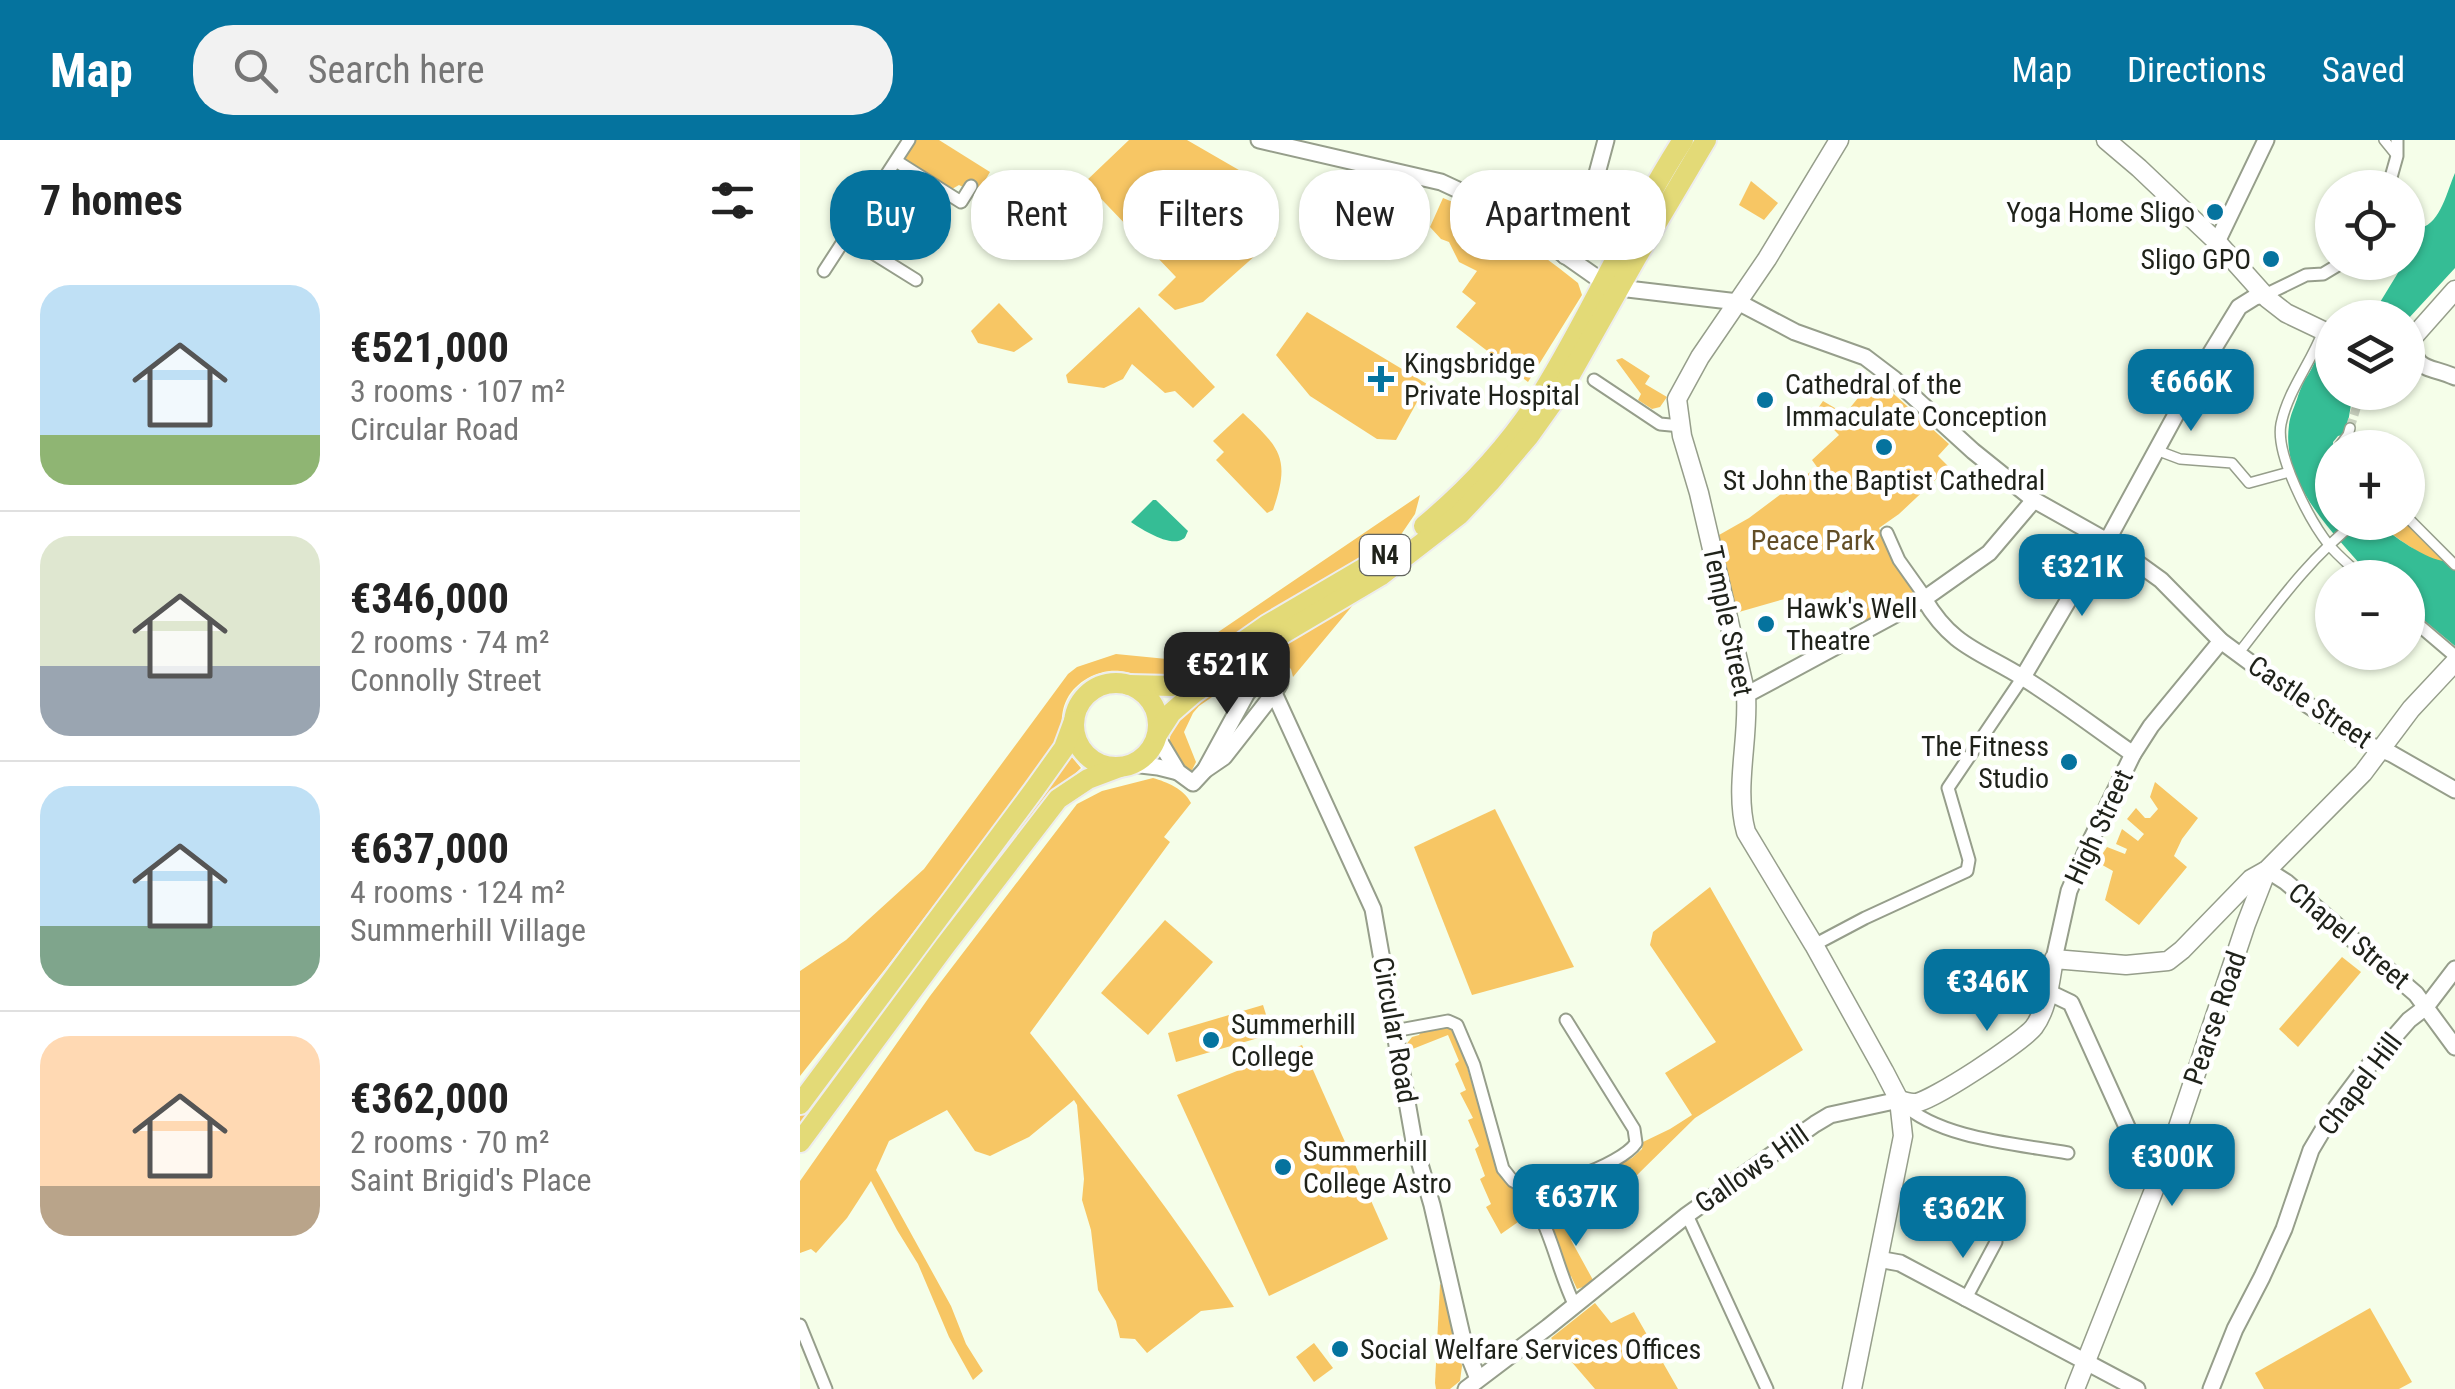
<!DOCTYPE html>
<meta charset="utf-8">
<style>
:root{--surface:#fff;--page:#f2f2f2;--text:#222;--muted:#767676;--line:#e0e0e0;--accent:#05739e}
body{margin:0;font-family:"Roboto Condensed",sans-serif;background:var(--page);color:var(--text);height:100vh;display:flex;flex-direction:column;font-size:38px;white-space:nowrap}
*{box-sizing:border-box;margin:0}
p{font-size:32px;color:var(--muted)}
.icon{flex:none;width:55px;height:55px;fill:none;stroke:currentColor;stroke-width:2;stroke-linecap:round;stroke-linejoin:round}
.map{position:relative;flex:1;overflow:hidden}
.side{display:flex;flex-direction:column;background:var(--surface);width:800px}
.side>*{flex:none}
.banner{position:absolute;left:30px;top:30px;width:950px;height:90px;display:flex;gap:20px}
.controls{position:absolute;left:1515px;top:30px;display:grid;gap:20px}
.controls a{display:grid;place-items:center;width:110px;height:110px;border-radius:50%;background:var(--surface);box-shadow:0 2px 8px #0004;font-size:50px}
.price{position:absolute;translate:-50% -85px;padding:0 22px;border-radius:20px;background:var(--accent);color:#fff;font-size:32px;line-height:65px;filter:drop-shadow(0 2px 5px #0008)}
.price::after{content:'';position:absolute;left:50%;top:60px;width:30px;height:22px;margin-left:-15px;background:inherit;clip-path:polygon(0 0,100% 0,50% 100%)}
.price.active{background:#222;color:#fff}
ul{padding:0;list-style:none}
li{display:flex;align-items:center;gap:30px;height:250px;padding:0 40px}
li+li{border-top:2px solid var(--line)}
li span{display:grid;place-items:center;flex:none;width:280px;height:200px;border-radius:30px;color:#555}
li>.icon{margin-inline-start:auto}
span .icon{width:120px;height:120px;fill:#fffc;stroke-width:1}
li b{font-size:42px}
h2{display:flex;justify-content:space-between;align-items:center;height:120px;padding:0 40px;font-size:42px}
.tag{padding:0 35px;border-radius:40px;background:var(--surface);box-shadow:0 2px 8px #0004;font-size:35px;line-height:90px}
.tag.active{background:var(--accent);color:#fff}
header{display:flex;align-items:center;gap:60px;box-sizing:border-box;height:140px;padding:0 50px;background:var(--accent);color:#fff}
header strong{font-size:48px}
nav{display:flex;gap:55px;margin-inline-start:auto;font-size:35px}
.search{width:700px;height:90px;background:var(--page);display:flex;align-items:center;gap:25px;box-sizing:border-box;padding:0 35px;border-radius:40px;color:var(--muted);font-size:38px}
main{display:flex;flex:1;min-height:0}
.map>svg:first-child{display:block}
</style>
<header>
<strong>Map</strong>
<div class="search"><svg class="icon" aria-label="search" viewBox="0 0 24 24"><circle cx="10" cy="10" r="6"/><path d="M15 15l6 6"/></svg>Search here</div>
<nav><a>Map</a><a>Directions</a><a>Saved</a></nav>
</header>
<main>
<section class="side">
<h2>7 homes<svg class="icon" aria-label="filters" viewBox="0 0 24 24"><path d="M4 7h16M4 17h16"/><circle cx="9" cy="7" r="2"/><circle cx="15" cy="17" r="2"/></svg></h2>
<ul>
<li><span style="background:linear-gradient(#bfe0f5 75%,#8fb573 0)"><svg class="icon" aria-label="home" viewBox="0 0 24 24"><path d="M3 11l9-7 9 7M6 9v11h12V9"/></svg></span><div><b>€521,000</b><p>3 rooms · 107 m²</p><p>Circular Road</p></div></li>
<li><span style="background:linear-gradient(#dfe7d0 65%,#9aa5b1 0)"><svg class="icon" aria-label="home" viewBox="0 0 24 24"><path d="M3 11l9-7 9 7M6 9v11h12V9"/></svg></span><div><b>€346,000</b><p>2 rooms · 74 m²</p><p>Connolly Street</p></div></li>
<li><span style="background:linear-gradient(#bfe0f5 70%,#7fa58c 0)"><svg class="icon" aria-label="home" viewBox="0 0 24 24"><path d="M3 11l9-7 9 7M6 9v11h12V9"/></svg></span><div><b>€637,000</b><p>4 rooms · 124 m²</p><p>Summerhill Village</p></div></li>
<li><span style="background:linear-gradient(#ffd9b3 75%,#b9a48a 0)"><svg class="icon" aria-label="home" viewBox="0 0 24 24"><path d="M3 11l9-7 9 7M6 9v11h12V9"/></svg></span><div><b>€362,000</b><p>2 rooms · 70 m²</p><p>Saint Brigid's Place</p></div></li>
</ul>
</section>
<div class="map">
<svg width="1655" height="1249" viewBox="0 0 1655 1249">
<rect width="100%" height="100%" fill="#f5fee9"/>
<g fill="#f7c664">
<polygon points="115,0 139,0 190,32 177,54 159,45 152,49 105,21 104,17"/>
<polygon points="329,0 387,0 451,37 475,98 403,162 375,170 358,155 376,137 285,42"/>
<polygon points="951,41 978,63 964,80 939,65"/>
<path d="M643,58C693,77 736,110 778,143L782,155L728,242L656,187L676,163L662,152L677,131L659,122L649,102L641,99L630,87Z"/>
<polygon points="199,163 233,199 214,212 178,203 171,191"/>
<polygon points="339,167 415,247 393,268 375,251 365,253 332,224 323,239 304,248 268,243 266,235"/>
<polygon points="507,172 627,244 596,300 577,299 510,256 476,215"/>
<polygon points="822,218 850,236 845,244 867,257 860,267 852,269 838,260 841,254 816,220"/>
<polygon points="1075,237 1149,304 1138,316 1149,327 1099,374 1079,388 1088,410 1119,454 1067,486 1048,450 1023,462 1025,469 1006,480 998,455 932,474 919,395 949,378 1017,327 1012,320 1039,295 1016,271 1023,261 1045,274"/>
<path d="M443,273C480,308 491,318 473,370L467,373L416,320L424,312L413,301Z"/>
<path d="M620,355L615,374L598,399L375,536C365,536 354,537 343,536C336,535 328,532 320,531C300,529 277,540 267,559C258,576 266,590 251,611L86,828L0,936V831L46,800L124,729L268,534L277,527L316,514L377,520Z"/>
<path d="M1608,382L1646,421C1643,421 1640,422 1637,421C1626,419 1586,391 1579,383Z"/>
<path d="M563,453L493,537L491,529L481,521L463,522L399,566L393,573L384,592L396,622L391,632C367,616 365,602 377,576L465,510Z"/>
<polygon points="270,615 281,628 250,658 0,993 0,976"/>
<path d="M353,638C367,642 384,649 391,663L364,697L370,702L230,893C302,982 372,1071 434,1167L401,1171L347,1213L335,1199L320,1198L316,1181L298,1150L291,1090L282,1060L284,1039L277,965L274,960L229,997L190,1016L175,1011L147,970L89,1001L76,1030L151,1166L166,1204L183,1231L173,1240L149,1197L118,1124L97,1090L71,1041L47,1078L16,1113L11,1109L0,1113V1041L130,856L277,664L302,651Z"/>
<polygon points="1355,642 1398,678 1382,699 1374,716 1387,727 1339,785 1305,760 1313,731 1297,722 1307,707 1325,714 1327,709 1316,704 1322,689 1338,701 1344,694 1327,679 1336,668 1345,678 1350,678 1358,669 1350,657"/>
<polygon points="695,669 774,827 672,855 614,707"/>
<polygon points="910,747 1003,910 895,978 771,1100 793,1140 786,1146 777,1149 771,1136 767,1136 748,1078 741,1066 701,1094 686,1067 691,1064 680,1039 685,1036 675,1009 679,1006 668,980 673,978 660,953 666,950 655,924 659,921 648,895 605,912 605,906 612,897 619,895 621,892 647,887 655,892 659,900 696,1025 709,1043 720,1050 756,1048 791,1038 832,1018 842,1009 843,1002 870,989 892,975 865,933 916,902 850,805 853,792"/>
<polygon points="365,780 413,822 348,895 301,853"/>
<polygon points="1542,817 1561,832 1498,907 1479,889"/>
<polygon points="463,865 472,894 376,922 368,893"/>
<polygon points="502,905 588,1099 469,1156 377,955"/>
<polygon points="640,1144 645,1148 662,1226 660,1241 650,1249 636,1249 635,1243"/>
<polygon points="795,1163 811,1183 834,1172 878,1249 795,1249 751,1198"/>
<polygon points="1570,1168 1612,1242 1599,1249 1464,1249 1455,1233"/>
<polygon points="514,1203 533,1228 514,1242 496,1217"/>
</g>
<g fill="#35bd95">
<path d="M1655,33V128L1608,179V178L1571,177L1604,123L1608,122V116L1621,88C1641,82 1647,51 1655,33Z"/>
<path d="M1532,197V252L1553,253L1546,294L1538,296L1533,302L1532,382L1579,383C1590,395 1630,422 1646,421L1655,430V506L1608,467V438L1573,437L1567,432C1533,392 1481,344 1489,285C1490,275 1495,266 1498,256C1501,248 1503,242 1508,235C1517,222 1518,205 1532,197Z"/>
<path d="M353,360H356L388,391C386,394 386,398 383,399C371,408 341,389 331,382Z"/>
</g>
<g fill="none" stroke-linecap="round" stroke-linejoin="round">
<polyline stroke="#cad2c0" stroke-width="9" stroke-dasharray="9 4.5" stroke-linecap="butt" points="1550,288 1561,252"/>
<g stroke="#969e8b" stroke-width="12">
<g id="pedestrian">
<polyline points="1584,0 1597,16"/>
<path d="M1523,191C1511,223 1488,250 1481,284C1475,315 1510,381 1529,405C1539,417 1552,427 1563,438"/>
<polyline points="1538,308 1548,295 1550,288"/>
<polyline points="1356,310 1380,319 1432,323 1449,343 1489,332"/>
<polyline points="1608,378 1655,425"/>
<path d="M1438,514C1474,468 1509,418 1556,382"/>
</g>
</g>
<g stroke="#969e8b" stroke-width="15">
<g id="minor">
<polyline points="96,21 161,62 171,46"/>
<polyline points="1588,48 1597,16 1597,0"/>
<polyline points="47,97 116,140"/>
<polyline points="24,131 109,0"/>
<polyline points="1465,155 1506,135 1523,134 1543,122"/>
<polyline points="794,240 860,284 881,286"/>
<polyline points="1087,393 1099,420 1126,458"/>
<polyline points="1608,476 1655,516"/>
<polyline points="1014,805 1065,778 1167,731 1169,720 1148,648 1223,537"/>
<path d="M594,891L648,881L657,885L674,925L703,1029C706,1032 710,1038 713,1041C739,1056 821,1025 836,1003L834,989L766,880"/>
<path d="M1102,963C1140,999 1218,1004 1268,1013"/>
<path d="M739,1073C754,1103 760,1136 775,1166"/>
<polyline points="887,1075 967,1249"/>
<polyline points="1165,1160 1196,1102"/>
<polyline points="0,1185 26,1249"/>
</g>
</g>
<g stroke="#969e8b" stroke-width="19">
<g id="tertiary">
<polyline points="459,0 641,42 699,69 803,142 819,148 938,162 995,192 1065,217 1094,239 1173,311 1234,360 1307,401 1361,440 1421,501 1505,563 1567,604 1592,614 1655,650"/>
<polyline points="1417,102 1466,0"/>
<polyline points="765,116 781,93 806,0"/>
<path d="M1610,200C1617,233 1628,225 1655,237"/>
<polyline points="1307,401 1398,234 1439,167 1455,157 1465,155"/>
<path d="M1124,459C1153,508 1181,511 1225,539C1262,562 1297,589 1333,614"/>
<polyline points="1223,537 1304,400"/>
<polyline points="946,555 1124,459 1189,413 1234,360"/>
<polyline points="357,597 378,632 393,643 405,630 424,617 474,553"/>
<polyline points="332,624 358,627 378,632"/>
<polyline points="405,630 447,553 469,530 477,532 480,543 474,553 573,769 615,1007 632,1065 664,1204 678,1239"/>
<polyline points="1467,730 1486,742 1616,854 1655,907"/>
<polyline points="1254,819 1269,751 1290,702 1333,614 1351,586 1421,501"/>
<polyline points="1248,852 1271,863 1346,1029 1361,1032"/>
<polyline points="1078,1119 1100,1123 1337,1249"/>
<polyline points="666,1249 748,1187 887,1075 1015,984 1030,975 1099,960"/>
<polyline points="1411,1249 1435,1189 1462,1137 1484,1089 1511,1010 1536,968 1560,936 1609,880 1626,867 1655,829"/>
</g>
</g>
<g stroke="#969e8b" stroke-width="21">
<g id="secondary">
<path d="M1039,0L967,119L900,217L877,259L882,296L899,353L946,555C949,600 934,648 946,692L1014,805L1084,931L1099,960L1103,996L1052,1249"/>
<polyline points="1306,0 1339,28 1417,102 1468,159 1486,173 1532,195"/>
<polyline points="1608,203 1655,150"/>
<path d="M1099,960C1104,961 1109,963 1115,963C1131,962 1222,902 1234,887C1248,868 1250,841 1254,819L1326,825L1368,821L1382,810L1451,739L1467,730L1563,633L1611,569L1655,522"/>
<polyline points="1275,1249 1373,1002 1446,784 1467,730"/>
</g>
</g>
<g stroke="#ededed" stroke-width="24">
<g id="trunk">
<path d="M624,386C668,349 710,304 741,255C793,172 830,82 883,0"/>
<circle cx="316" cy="585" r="42"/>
<polyline points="329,545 372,546 397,534 467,485 578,420 596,406"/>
<polyline points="358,593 371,573 394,553 460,507 580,436 660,374 690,342 729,296 761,251 836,118 906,0"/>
<polyline points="0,964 234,650 264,608 274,581"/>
<polyline points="0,1002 145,806 258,659 288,639 320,627"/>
</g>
</g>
<use href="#pedestrian" stroke="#fff" stroke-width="9"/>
<use href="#minor" stroke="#fff" stroke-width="11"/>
<use href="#tertiary" stroke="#fff" stroke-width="15"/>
<use href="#secondary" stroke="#fff" stroke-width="18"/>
<use href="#trunk" stroke="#e3da77" stroke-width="20"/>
</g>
<g fill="#05739e" stroke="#fff" stroke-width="4">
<circle cx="1415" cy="72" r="10"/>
<circle cx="1471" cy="119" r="10"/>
<path d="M576 224h10v10h10v10h-10v10h-10v-10h-10v-10h10z"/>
<circle cx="965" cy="260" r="10"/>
<circle cx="1084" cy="307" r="10"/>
<circle cx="966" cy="484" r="10"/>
<circle cx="1269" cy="622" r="10"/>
<circle cx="411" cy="900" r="10"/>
<circle cx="483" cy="1027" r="10"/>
<circle cx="540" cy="1209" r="10"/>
</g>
<g text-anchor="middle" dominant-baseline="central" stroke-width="9" stroke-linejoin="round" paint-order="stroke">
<rect fill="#fff" stroke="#62645f" stroke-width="2.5" x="560" y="395" width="50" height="40" rx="8"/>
<g font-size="25" font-weight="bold" fill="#1f221a">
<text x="585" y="415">N4</text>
</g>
<g font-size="28" fill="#1f221a" stroke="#fff" text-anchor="start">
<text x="1395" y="72" text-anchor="end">Yoga Home Sligo</text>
<text x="1451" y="119" text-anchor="end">Sligo GPO</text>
<text x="604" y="223">Kingsbridge<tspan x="604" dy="32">Private Hospital</tspan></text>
<text x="985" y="244">Cathedral of the<tspan x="985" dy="32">Immaculate Conception</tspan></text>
<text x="1084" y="340" text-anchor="middle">St John the Baptist Cathedral</text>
<text x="986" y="468">Hawk's Well<tspan x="986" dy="32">Theatre</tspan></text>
<text x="1249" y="606" text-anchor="end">The Fitness<tspan x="1249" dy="32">Studio</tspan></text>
<text x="431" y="884">Summerhill<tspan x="431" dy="32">College</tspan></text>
<text x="503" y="1011">Summerhill<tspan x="503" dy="32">College Astro</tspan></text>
<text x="560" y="1209">Social Welfare Services Offices</text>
</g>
<g font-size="28" fill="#634e26" stroke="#fff">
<text x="1013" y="400">Peace Park</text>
</g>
<g font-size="28" fill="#1f221a" stroke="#fff">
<text transform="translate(928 481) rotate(78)">Temple Street</text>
<text transform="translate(1510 562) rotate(34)">Castle Street</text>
<text transform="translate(1299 687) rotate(-65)">High Street</text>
<text transform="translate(1549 796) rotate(40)">Chapel Street</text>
<text transform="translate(1415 878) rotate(-71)">Pearse Road</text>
<text transform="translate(595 890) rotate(80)">Circular Road</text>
<text transform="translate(1560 944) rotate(-53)">Chapel Hill</text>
<text transform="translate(952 1029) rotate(-35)">Gallows Hill</text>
</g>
</g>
</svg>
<div class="controls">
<a><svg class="icon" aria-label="locate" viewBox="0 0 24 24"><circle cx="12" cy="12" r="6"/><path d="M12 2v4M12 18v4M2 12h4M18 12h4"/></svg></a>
<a><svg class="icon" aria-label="layers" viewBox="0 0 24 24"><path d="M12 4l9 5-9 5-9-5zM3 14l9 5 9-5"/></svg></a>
<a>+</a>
<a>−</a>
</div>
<b class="price" style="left:1391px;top:294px">€666K</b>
<b class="price" style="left:1282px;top:479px">€321K</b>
<b class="price active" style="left:427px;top:577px">€521K</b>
<b class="price" style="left:1187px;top:894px">€346K</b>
<b class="price" style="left:1372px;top:1069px">€300K</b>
<b class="price" style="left:776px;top:1109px">€637K</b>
<b class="price" style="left:1163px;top:1121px">€362K</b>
<div class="banner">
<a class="tag active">Buy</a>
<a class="tag">Rent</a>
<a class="tag">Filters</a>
<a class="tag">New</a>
<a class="tag">Apartment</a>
</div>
</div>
</main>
